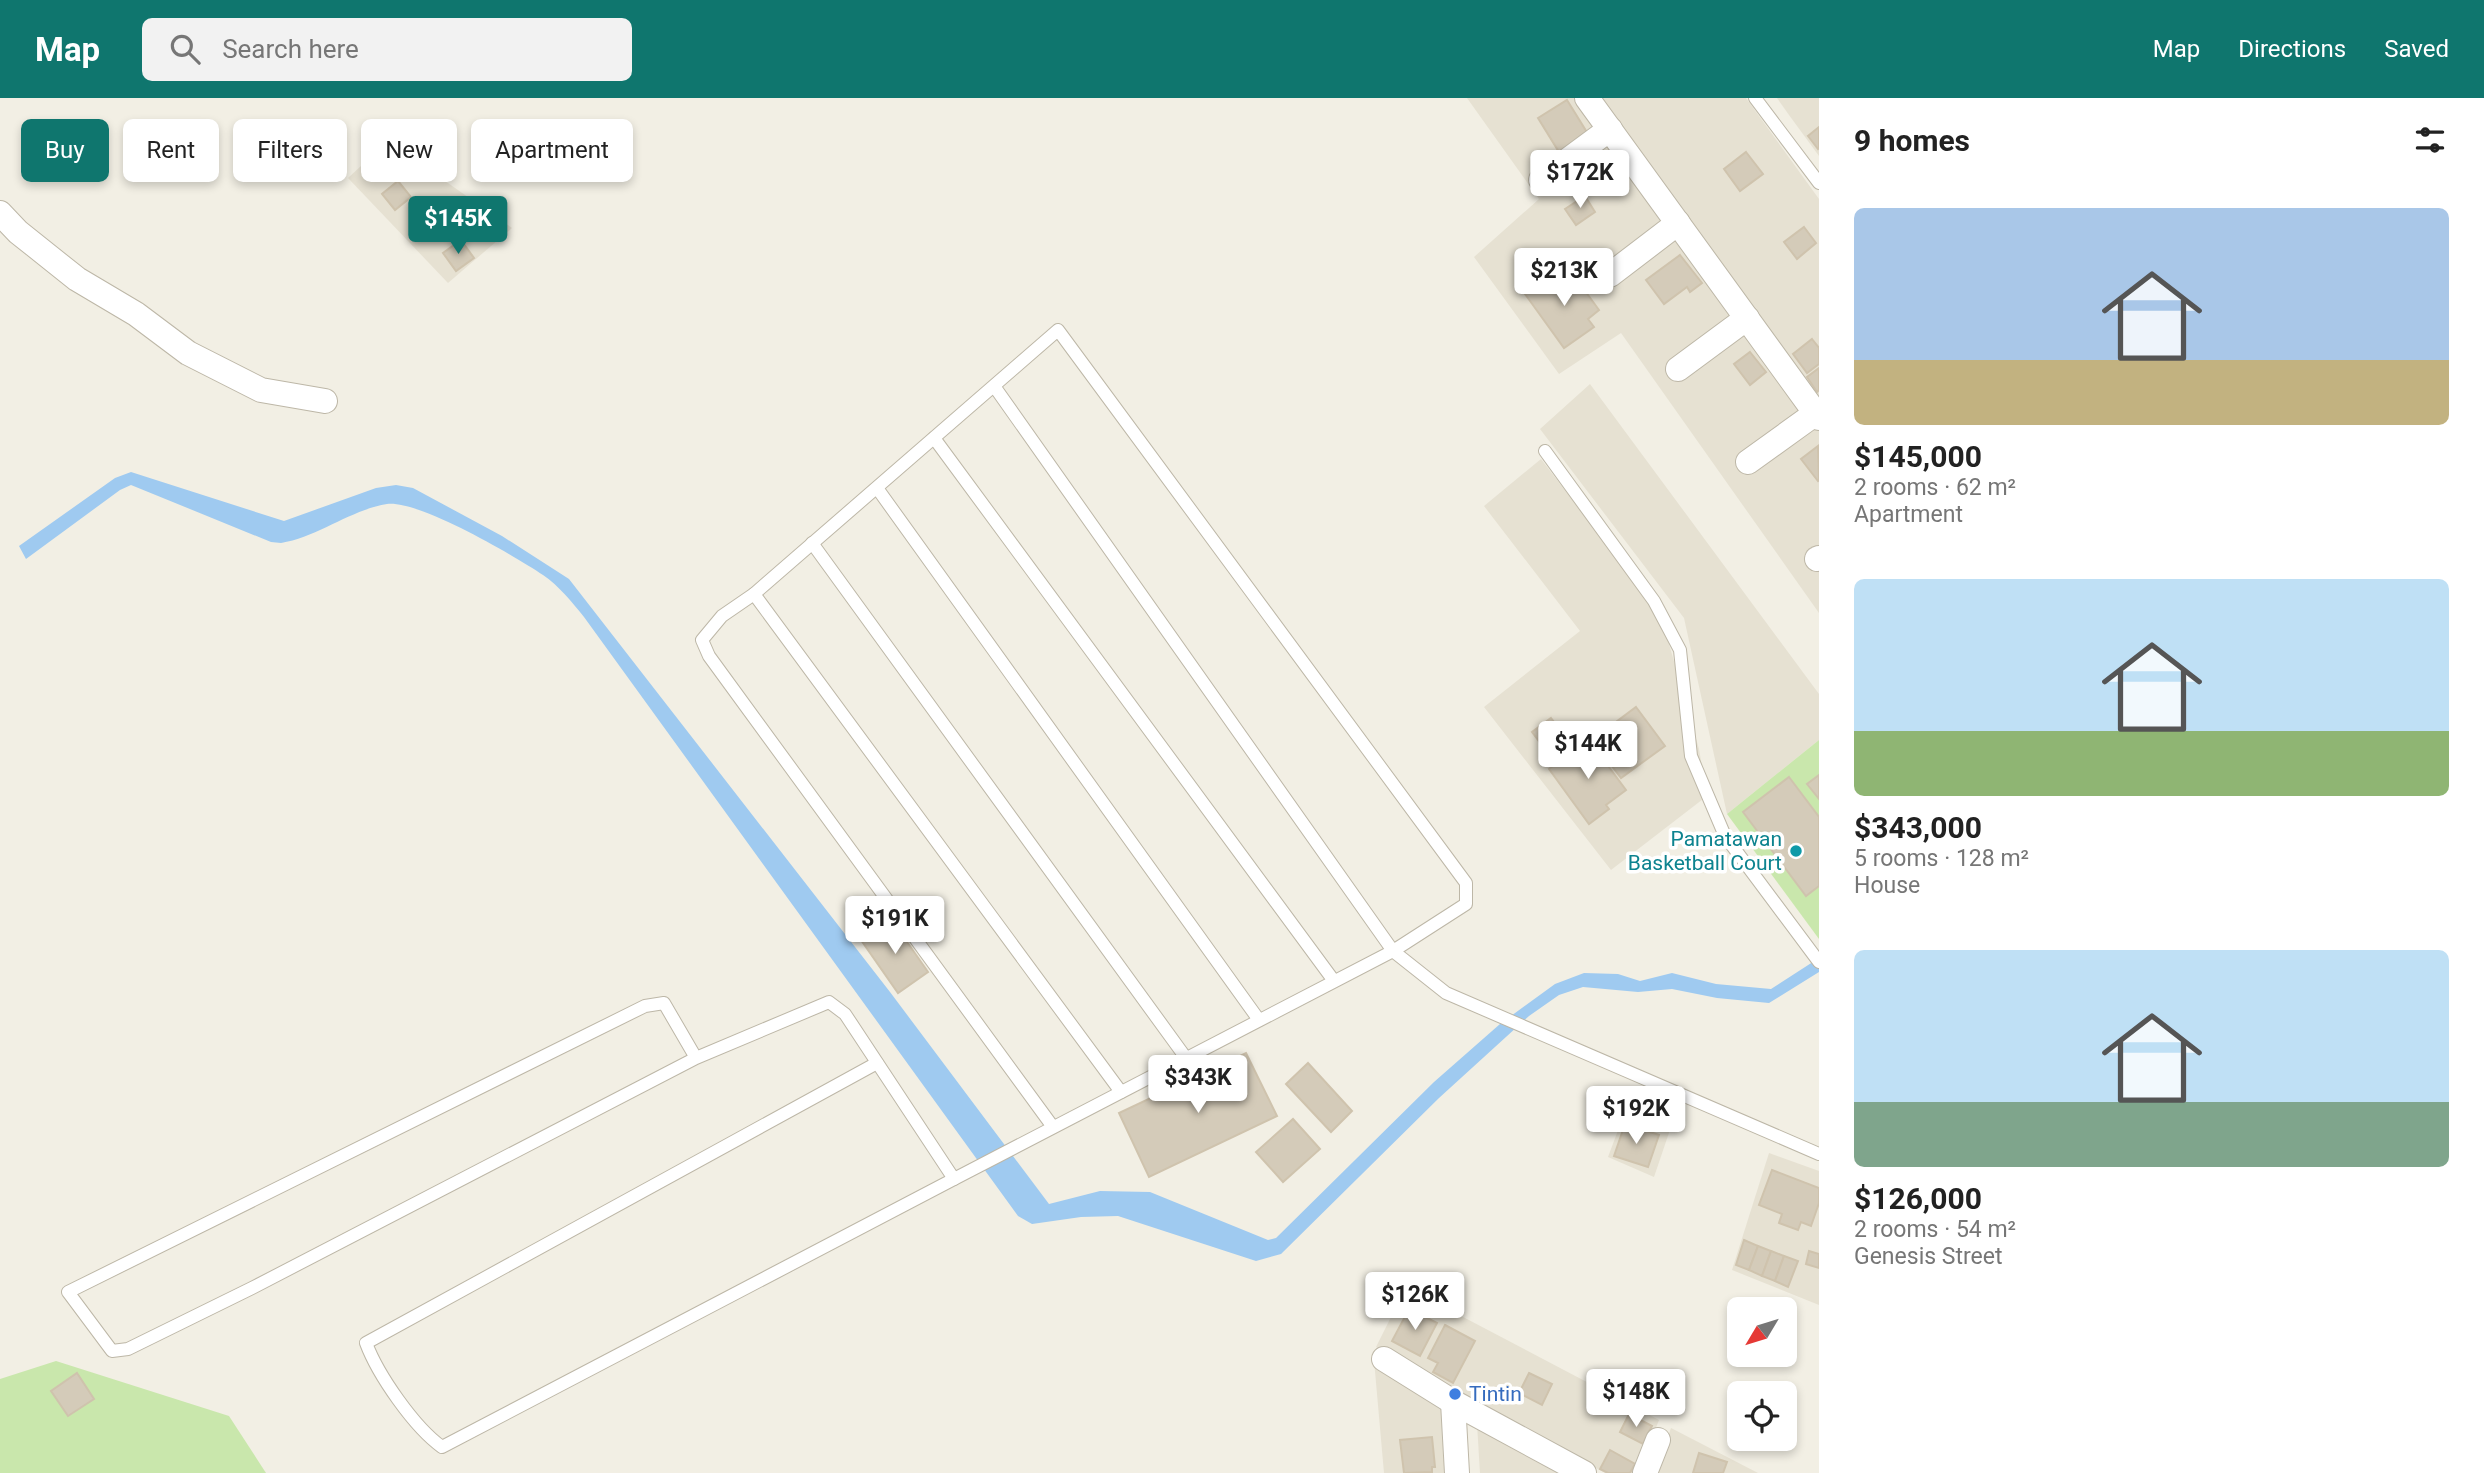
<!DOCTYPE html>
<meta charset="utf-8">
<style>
:root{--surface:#fff;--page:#f2f2f2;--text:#222;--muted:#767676;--accent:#0f766e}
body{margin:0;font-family:Roboto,sans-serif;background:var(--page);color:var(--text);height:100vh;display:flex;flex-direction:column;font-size:26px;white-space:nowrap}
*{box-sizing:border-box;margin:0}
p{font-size:23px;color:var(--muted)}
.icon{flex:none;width:38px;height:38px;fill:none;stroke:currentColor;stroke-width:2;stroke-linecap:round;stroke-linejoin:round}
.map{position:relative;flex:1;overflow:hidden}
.drawer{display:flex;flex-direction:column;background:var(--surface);width:665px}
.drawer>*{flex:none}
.guide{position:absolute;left:21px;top:21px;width:665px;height:63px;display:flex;gap:14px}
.needle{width:46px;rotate:232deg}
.controls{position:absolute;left:1727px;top:1199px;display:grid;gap:14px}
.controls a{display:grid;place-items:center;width:70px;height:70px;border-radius:10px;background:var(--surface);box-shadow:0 4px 10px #0003;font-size:35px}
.price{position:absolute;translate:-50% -60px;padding:0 16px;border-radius:7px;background:#fff;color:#222;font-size:23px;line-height:46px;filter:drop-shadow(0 2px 4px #0008)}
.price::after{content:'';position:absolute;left:50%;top:42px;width:21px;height:16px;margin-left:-10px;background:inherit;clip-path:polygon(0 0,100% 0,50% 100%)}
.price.active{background:var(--accent);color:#fff}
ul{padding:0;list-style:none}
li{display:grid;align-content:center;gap:14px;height:371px;padding:0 35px}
li span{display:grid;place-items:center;height:217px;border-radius:10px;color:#555}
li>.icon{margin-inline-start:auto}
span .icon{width:126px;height:126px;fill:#fffc;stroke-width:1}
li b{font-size:30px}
h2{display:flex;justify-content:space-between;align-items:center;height:84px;padding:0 35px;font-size:30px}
.pill{padding:0 24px;border-radius:10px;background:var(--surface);box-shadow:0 4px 10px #0003;font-size:24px;line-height:63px}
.pill.active{background:var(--accent);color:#fff}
header{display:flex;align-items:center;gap:42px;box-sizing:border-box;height:98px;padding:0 35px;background:var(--accent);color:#fff}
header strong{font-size:33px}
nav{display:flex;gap:38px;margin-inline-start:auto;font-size:24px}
.search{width:490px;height:63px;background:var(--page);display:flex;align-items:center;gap:18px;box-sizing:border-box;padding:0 24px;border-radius:10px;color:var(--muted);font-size:26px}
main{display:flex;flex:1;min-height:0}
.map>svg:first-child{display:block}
</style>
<header>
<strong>Map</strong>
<div class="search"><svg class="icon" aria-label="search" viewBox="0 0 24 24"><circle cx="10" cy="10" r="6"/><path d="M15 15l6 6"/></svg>Search here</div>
<nav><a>Map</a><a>Directions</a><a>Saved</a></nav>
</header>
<main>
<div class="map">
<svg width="1819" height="1375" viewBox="0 0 1819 1375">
<rect width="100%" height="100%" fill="#f2efe4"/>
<g fill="#e6e1d2">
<polygon points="1467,0 1746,0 1819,101 1819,515 1621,235 1559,276 1474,159 1539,101"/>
<polygon points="1777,0 1819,0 1819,58 1789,17"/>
<polygon points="388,43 512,130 448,185 348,80"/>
<polygon points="1590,286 1819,596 1819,642 1727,716 1684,520 1540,331"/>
<polygon points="1541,361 1661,518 1699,651 1707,698 1611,772 1484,609 1580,533 1484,408"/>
<polygon points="1629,1003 1674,1020 1654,1079 1608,1059"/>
<polygon points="1769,1055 1819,1073 1819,1207 1732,1172"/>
<polygon points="1406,1189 1659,1322 1638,1375 1605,1375 1376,1249"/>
<polygon points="1374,1262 1456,1311 1460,1375 1384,1375"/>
<polygon points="1477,1326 1563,1375 1480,1375"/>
<polygon points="1671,1330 1758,1375 1655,1375"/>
</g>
<g fill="#c9e7ac">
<polygon points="1819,642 1819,841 1727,716"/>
<polygon points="56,1263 229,1318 266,1375 0,1375 0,1281"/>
</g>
<path fill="#9fcaf0" d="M131,374L284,423L376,390L396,387L413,390L502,438L569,481L890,894L1049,1106L1100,1093L1150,1094L1268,1142L1276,1140L1434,984L1500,926L1555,886L1584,875L1618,876L1640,883L1672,875L1716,886L1771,891L1819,860V874L1769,905L1717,900L1672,891L1638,894L1583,889L1559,897L1529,918L1439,1000L1281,1156L1256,1163L1118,1118L1081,1119L1032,1126L1018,1118L584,519C572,504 559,488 543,477C513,457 419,402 387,406C350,412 318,439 281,445L271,444L131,387L120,392L26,461L19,448L115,380Z"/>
<g fill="#d4cbb9" stroke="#cfc3ad" stroke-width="2">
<polygon points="1567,2 1588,36 1559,54 1538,20"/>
<polygon points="1819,29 1819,50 1818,51 1808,38"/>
<polygon points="1746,54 1763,76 1740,93 1724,71"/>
<polygon points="398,83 411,99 395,112 382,96"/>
<polygon points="1585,98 1595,114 1576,127 1565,111"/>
<polygon points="1804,129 1816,145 1797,161 1784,144"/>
<polygon points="461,142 474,160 456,173 443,155"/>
<polygon points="1680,157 1702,185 1690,194 1687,189 1664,206 1646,182"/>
<polygon points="1554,174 1563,186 1574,178 1599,212 1588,221 1594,229 1564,250 1525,196"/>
<polygon points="1812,241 1819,250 1819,266 1807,275 1793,256"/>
<polygon points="1750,254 1766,274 1750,287 1734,266"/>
<polygon points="1819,270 1819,292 1817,294 1807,279"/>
<polygon points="1818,348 1819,382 1818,383 1801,361"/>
<polygon points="1636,609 1665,648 1621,680 1592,642"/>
<polygon points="1551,620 1572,647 1553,662 1532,634"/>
<polygon points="1588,641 1626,692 1606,707 1609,711 1589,726 1549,671"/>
<polygon points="1819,677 1819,701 1807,686"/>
<polygon points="1789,679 1819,719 1819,788 1806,798 1743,714"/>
<polygon points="891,821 928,874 898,895 861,842"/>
<polygon points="1246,955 1277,1018 1149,1079 1119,1015"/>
<polygon points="1308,965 1352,1013 1331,1034 1286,986"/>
<polygon points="1293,1021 1320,1051 1283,1084 1256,1054"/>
<polygon points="1625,1026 1659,1037 1648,1069 1614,1058"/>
<polygon points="1772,1072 1819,1090 1819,1105 1811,1128 1801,1124 1798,1132 1779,1125 1782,1116 1759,1107"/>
<polygon points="1744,1142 1758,1148 1749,1172 1736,1167"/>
<polygon points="1758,1148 1771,1153 1762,1178 1749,1172"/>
<polygon points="1771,1153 1784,1158 1775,1183 1762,1178"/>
<polygon points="1809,1153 1819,1156 1819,1170 1806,1166"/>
<polygon points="1784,1158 1798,1163 1788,1189 1775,1183"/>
<polygon points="1409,1211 1437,1225 1420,1258 1392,1243"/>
<polygon points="1445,1227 1475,1243 1453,1285 1433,1274 1438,1265 1428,1260"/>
<polygon points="77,1275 94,1301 68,1318 51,1293"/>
<polygon points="1529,1275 1552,1286 1542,1307 1519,1295"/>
<polygon points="1629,1316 1652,1328 1643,1346 1620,1334"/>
<polygon points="1432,1339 1435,1369 1432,1369 1432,1374 1404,1375 1400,1342"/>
<polygon points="1610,1352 1635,1366 1630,1375 1608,1375 1600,1371"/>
<polygon points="1699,1355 1727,1364 1723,1375 1693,1375"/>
</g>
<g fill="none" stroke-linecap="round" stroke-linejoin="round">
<g stroke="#bdb7a7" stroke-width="14">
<g id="lane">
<polyline points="1755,0 1819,85"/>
<polyline points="994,288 1393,853 1466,806 1466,785 1058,232 754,496 1121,994"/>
<polyline points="934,340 1334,883"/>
<polyline points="1545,353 1654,503 1680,552 1691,658 1725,738 1819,864"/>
<polyline points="877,390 1259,922"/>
<polyline points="812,445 1186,960"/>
<polyline points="754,496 722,518 702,542 709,558 1053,1029"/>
<polyline points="696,960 664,905 645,908 68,1194 112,1253 128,1251 252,1190 696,960 829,904 845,916 954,1081 1393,853 1446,895 1819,1056"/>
<path d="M877,965L366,1245C378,1277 414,1329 442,1349L954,1081"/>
</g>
</g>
<g stroke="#bdb7a7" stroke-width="26">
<g id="street">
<polyline points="1587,0 1819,320"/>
<polyline points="1541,82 1610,31"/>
<polyline points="0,115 18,134 77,181 136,216 188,255 261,292 325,303"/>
<polyline points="1610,177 1678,125"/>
<polyline points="1678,271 1747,220"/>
<polyline points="1748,364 1816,315"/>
<polyline points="1817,461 1819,460"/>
<polyline points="1384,1261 1453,1304 1584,1375"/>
<polyline points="1453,1304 1457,1375"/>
<polyline points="1645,1375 1658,1342"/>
</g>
</g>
<use href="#lane" stroke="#fff" stroke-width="12"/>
<use href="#street" stroke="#fff" stroke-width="24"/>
</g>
<circle fill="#0f9aa8" stroke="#fff" stroke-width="2.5" cx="1796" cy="753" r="7"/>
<circle fill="#3f7fe0" stroke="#fff" stroke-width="2.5" cx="1455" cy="1296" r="7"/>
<g text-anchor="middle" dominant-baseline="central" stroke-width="7" stroke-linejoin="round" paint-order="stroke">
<g font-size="21" fill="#0d838f" stroke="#fff" text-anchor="end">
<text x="1782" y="741">Pamatawan<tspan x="1782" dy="24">Basketball Court</tspan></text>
</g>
<g font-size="21" fill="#366cbe" stroke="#fff" text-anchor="start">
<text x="1469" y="1296">Tintin</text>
</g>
</g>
</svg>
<div class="controls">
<a><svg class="needle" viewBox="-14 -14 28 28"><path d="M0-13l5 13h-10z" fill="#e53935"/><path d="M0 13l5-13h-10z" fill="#767676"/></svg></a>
<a><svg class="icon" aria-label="locate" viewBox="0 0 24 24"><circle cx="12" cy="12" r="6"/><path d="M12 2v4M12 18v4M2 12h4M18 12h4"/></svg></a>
</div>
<b class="price" style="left:1580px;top:112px">$172K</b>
<b class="price active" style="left:458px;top:158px">$145K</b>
<b class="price" style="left:1564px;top:210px">$213K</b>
<b class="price" style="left:1588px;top:683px">$144K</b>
<b class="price" style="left:895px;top:858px">$191K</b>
<b class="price" style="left:1198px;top:1017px">$343K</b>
<b class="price" style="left:1636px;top:1048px">$192K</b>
<b class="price" style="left:1415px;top:1234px">$126K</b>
<b class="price" style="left:1636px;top:1331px">$148K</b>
<div class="guide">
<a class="pill active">Buy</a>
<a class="pill">Rent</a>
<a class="pill">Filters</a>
<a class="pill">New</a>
<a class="pill">Apartment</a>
</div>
</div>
<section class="drawer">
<h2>9 homes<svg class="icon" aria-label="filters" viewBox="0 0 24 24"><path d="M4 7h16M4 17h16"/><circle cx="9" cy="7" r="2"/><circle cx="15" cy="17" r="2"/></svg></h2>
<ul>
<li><span style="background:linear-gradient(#a9c7e8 70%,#c2b280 0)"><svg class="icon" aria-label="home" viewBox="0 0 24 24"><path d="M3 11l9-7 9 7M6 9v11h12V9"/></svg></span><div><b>$145,000</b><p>2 rooms · 62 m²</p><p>Apartment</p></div></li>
<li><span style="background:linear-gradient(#bfe0f5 70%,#8fb573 0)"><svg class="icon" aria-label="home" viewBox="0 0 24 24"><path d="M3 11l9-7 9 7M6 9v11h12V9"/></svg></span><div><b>$343,000</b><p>5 rooms · 128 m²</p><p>House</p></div></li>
<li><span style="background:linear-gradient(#bfe0f5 70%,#7fa58c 0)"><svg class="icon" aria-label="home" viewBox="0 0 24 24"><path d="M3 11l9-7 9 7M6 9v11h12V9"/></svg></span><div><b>$126,000</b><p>2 rooms · 54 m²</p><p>Genesis Street</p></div></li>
</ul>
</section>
</main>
